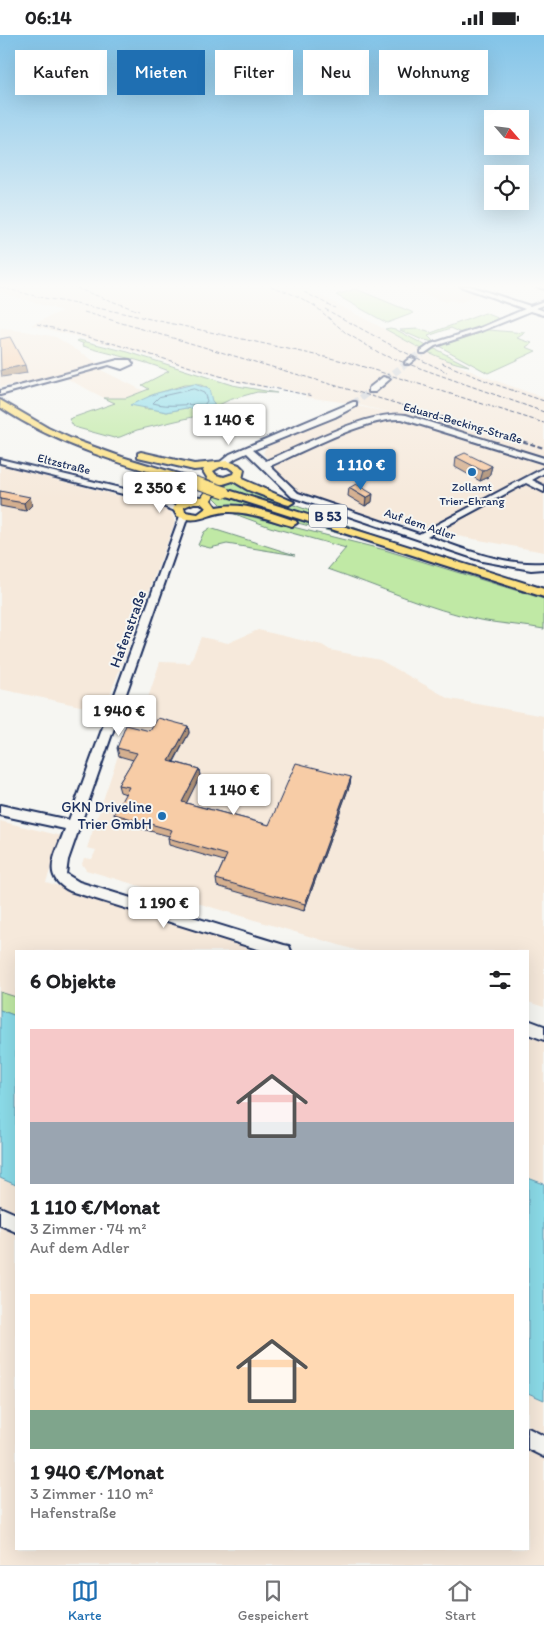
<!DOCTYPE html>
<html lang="de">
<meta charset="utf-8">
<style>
:root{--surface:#fff;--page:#f6f6f6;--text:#202124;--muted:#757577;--line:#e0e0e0;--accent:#1f6fb2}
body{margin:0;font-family:Itim,sans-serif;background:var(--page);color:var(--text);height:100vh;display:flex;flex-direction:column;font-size:19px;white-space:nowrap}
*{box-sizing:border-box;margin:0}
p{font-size:16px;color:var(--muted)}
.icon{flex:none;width:28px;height:28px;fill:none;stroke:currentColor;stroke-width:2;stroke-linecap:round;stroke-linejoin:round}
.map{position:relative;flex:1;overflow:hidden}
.side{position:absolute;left:15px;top:915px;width:514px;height:600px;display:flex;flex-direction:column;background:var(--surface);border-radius:0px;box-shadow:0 5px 20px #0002}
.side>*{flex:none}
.top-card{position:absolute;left:15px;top:15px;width:515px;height:45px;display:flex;gap:10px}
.needle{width:32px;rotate:118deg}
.controls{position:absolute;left:484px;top:75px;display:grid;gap:10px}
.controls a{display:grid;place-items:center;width:45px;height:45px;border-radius:0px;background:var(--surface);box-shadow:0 5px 20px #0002;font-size:25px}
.price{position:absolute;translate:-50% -42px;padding:0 11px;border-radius:5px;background:#fff;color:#222;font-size:16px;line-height:32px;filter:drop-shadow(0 1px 2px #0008)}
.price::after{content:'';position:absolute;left:50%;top:30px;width:15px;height:11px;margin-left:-8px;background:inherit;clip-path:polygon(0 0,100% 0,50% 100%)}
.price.active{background:var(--accent);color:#fff}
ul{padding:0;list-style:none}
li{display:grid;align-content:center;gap:10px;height:265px;padding:0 15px}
li span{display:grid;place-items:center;height:155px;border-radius:0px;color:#555}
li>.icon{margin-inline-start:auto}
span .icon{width:90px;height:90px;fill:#fffc;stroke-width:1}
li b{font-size:21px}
h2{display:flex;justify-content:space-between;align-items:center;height:60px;padding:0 15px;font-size:21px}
.tag{padding:0 18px;border-radius:0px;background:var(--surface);box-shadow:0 5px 20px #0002;font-size:18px;line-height:45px}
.tag.active{background:var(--accent);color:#fff}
.status{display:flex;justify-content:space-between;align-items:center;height:35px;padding:0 25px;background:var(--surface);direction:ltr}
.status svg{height:14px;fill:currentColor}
.tab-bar{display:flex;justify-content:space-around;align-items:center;height:70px;border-top:1px solid var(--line);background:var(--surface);font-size:14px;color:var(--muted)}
.tab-bar a{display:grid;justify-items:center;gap:2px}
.tab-bar .active{color:var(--accent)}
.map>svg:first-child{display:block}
</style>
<div class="status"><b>06:14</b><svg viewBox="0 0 49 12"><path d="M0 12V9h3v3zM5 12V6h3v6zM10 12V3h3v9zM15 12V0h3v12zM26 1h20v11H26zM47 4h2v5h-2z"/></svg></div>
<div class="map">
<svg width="544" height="1530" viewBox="0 0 544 1530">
<rect width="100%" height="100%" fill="#f6f6f2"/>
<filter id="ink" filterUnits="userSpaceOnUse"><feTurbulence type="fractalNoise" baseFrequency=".02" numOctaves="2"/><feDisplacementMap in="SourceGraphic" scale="10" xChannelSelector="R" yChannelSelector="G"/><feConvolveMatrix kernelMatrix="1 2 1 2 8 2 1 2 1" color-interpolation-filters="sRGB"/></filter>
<g filter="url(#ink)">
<g fill="#f6e9db">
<polygon points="0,251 298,251 308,254 432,319 483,341 544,363 544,517 441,498 364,480 298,458 281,442 263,418 266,412 357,371 397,379 349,368 305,362 307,359 267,351 264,353 236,347 122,313 31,290 62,276 0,257"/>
<polygon points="402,251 456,251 480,259 460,268 451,265 445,267"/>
<polygon points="0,294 25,296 56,302 99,329 46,344 0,352"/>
<polygon points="99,334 144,356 126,363 104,363 66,343"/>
<polygon points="0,430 170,474 175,487 104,676 0,654"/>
<polygon points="258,595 322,610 330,615 380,625 450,664 544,681 544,972 528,967 528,916 359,916 86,835 82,829 84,823 92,824 96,815 87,813 132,679 133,677 144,679 149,671 148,663 160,627 190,628 201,602 228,608"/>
<polygon points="0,786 62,801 46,847 264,916 16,916 16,981 0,975"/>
<polygon points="528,1000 544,1005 544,1149 528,1143"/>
<polygon points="0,1143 16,1150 16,1514 528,1514 528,1358 544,1365 544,1530 0,1530"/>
</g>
<g fill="#c0e9a5" stroke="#6e8c82" fill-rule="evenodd">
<polygon points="356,254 414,278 387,288 336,260"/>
<polygon points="485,278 503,285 464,299 451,293 428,301 434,307 420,304 400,295 418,294 431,298"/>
<path d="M390,293L395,294L432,314H435L469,331C439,326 411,308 385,294Z"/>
<polygon points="489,295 525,298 517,303 532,308 526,312 536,316 488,338 439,311"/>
<path d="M79,305L128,317L232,350L277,358L257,357L229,365L197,381L137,395L120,402L114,403L74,392L69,384L115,368L104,363H126L149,354L142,350L169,336C140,324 112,320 83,311L84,309L77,306ZM184,350H201L209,354C210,364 214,368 205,375L186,373L167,377L153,374H144L149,361Z"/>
<polygon points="236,446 262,458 377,501 220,451 225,448"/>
<polygon points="215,458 225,460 361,504 238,473 224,472 214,462"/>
<path d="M232,478H237L385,515L544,564V594C523,590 501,589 480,585C428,574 378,551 328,534L346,513L270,492Z"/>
<polygon points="210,493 295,520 227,509 210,513 198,510 204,497"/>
<polygon points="0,957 16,962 16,981 0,975"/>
</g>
<g fill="#8bdbe8" stroke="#5e96b1">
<polygon points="194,349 209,354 212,366 215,369 205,375 186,373 167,377 130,370 157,358"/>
<polygon points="0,975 16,981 16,1150 0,1143"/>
<polygon points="528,1143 544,1149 544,1365 528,1358"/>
</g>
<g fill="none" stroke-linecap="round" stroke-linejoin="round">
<path stroke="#487495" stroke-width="1" d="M194,354L204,358L207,366L204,370C186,368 170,373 153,368L159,362Z"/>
<g stroke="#caced4" stroke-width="7" stroke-dasharray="7 3" stroke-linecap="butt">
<polyline points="412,324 423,317"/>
<polyline points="386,344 407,328"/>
<polyline points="353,369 372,355"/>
</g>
<g stroke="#1b2f5e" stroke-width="4">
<g id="minor">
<polygon points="460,251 469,251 530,271 544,266 544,270 536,273 544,276 544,280 531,276 484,295 435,311 425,318 421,318 421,316 431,309 480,293 525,274"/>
<polygon points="537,251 544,251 544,254 538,252"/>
<polygon points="410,323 415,324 409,329 405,329 405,327"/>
<polygon points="118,325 130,325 133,329 122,334 109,330 0,360 0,356"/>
<polygon points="383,342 390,344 375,357 369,357 369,353"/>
<path d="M353,367H356V371L335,382L253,415L266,426C299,412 372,374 406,380L544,423V428L402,384C367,382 304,416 270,431L298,458L419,499L544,433V438L532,445L544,451V457L526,448L427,501C464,514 504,531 544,528V534L531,535L482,526L292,462L247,418L236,423L225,431L218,429L230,419Z"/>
<polygon points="0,424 153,461 182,474 175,476 147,465 0,428"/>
<path d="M184,478L188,481L68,825L66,839L79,847L284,910L289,911L291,916H264L70,856C40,841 56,820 65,794L0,780V770L69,785L180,481Z"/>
<polygon points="528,985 544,991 544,1005 528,999"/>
<polygon points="0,1172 16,1179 16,1197 0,1190"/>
<polygon points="528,1393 544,1401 544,1422 528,1414"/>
</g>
</g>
<g stroke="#1b2f5e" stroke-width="4">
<g id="major">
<path d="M0,365L48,393L72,404L122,422L198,445L199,447L194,450L190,449C124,429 58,411 0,372Z"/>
<path d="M141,417L194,429L228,426L239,430L244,435L242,444L294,467L289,470L285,469L248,455L233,446L220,450L211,465L216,472C242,466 271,478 296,486L297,488L292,491C272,486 252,477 230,477C209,476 200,491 177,481L173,474C178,464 191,461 202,462L213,446L208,444L203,436L204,434L194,435L138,422V418ZM220,432H228L234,436L233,439L224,442L216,440L213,436ZM194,468H201L206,473L198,479L185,477L184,472Z"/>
<polygon points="225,454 544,554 544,562 221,459 220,457"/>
</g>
</g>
<use href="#minor" fill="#f6f6f2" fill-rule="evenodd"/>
<use href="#major" fill="#fce080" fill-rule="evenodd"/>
<g stroke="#1b2f5e" stroke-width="1" stroke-dasharray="4.5 2" stroke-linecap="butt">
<polyline points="70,251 139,276"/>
<polyline points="271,251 297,261 315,271 346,298 383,320 544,377"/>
<polyline points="0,252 39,262 118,277 348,327 544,388"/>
<polyline points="304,257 335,273"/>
<polyline points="325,274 402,316 447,337"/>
<polyline points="84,277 477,392"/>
<polyline points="37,289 119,310 236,346 313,361"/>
<polyline points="442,328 494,349 544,366"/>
</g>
<polyline stroke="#1b2f5e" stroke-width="2" stroke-dasharray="5 2.5" stroke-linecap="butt" points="473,391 544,413"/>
<g stroke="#1b2f5e" stroke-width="13" stroke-linecap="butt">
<polyline id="major-bridge" points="194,447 225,457"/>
</g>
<use href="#major-bridge" stroke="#fce080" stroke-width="11"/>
</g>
<g fill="#d4af8f" stroke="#1b2f5e">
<polygon points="456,422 492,431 489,442 480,446 455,432"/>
<polygon points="349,453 372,467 365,471 348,461"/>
<polygon points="0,456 32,470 26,476 0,471"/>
<polygon points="188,691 189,698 174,727 199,734 200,741 186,768 269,790 351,742 350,749 304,876 217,851 216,844 224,826 169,810 168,803 169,801 116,787 114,779 126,759 120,757 118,750 133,725 119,721 117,713 150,696"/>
</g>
<g fill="#ad8f74" stroke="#1b2f5e">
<polygon points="25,330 27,338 2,342 1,335"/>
<polygon points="492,431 489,442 480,446 483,436"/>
<polygon points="373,459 372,467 365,471 366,463"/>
<polygon points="30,462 32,470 26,476 24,468"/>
<polygon points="188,691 189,698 170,733 169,726"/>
<polygon points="199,734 200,741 183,775 182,767"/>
<polygon points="351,742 350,749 304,876 305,869"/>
</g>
<g fill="#f7cca6" stroke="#1b2f5e">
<polygon points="10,302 25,330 1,335 0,304"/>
<polygon points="465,418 492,431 483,436 456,422"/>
<polygon points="356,449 373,459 366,463 349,453"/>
<polygon points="0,456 30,462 24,468 0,464"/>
<polygon points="158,683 188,691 169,726 199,734 182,767 269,790 296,728 351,742 305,869 216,844 227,820 168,803 172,795 114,779 129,752 118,750 137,718 117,713 126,690 150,696"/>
</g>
</g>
<linearGradient id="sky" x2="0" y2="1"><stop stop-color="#83c4e8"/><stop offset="0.54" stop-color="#fbfbf9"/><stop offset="1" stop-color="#fbfbf9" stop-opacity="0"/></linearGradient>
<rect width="544" height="465" fill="url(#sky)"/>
<g fill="#1f6fb2" stroke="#f6f6f2" stroke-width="2">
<circle cx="472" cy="437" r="5"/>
<circle cx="162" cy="781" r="5"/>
</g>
<g text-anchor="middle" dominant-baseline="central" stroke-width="4" stroke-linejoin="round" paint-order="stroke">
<g font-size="12" fill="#1b2f5e" stroke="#f6f6f2">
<text transform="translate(463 388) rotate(16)">Eduard-Becking-Straße</text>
<text transform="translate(64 429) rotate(14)">Eltzstraße</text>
<text transform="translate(420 489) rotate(19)">Auf dem Adler</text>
</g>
<g font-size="12" fill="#1b2f5e" stroke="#f6f6f2">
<text x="472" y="452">Zollamt<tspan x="472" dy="14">Trier-Ehrang</tspan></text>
</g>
<rect fill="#f6f6f2" stroke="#5d6b8a" stroke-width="1" x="309" y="469.5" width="38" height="23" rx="4"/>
<g font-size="14" font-weight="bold" fill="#1b2f5e">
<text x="328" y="481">B 53</text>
</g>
<g font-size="15" fill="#1b2f5e" stroke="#f6f6f2">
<text transform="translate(128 594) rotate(-70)">Hafenstraße</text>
</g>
<g font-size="15" fill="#1b2f5e" stroke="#f6f6f2" text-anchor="end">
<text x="152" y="772">GKN Driveline<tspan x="152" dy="17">Trier GmbH</tspan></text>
</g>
</g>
</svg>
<div class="controls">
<a><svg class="needle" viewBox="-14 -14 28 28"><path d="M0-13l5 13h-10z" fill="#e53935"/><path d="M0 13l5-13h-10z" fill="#757577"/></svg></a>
<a><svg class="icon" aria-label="locate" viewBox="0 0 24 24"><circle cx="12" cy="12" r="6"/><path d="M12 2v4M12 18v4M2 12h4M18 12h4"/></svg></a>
</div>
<b class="price" style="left:229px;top:411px">1 140 €</b>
<b class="price active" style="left:361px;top:456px">1 110 €</b>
<b class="price" style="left:160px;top:479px">2 350 €</b>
<b class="price" style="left:119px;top:702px">1 940 €</b>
<b class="price" style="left:234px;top:781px">1 140 €</b>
<b class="price" style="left:164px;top:894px">1 190 €</b>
<div class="top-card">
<a class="tag">Kaufen</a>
<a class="tag active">Mieten</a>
<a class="tag">Filter</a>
<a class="tag">Neu</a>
<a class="tag">Wohnung</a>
</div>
<section class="side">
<h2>6 Objekte<svg class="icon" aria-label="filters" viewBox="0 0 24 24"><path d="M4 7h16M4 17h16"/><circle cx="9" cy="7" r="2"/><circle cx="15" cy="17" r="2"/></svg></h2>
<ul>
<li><span style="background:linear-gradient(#f6c9c9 60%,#9aa5b1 0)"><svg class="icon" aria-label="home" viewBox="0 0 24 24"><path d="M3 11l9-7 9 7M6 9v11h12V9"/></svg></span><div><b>1 110 €/Monat</b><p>3 Zimmer · 74 m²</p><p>Auf dem Adler</p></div></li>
<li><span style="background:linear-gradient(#ffd9b3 75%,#7fa58c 0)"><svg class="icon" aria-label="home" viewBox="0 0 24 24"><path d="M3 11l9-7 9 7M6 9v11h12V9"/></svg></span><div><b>1 940 €/Monat</b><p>3 Zimmer · 110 m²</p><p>Hafenstraße</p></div></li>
</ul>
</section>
</div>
<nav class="tab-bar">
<a class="active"><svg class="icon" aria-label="map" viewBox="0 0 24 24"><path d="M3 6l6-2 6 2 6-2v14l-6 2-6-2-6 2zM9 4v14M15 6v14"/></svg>Karte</a>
<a><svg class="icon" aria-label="saved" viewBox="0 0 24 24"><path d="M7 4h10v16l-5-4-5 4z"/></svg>Gespeichert</a>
<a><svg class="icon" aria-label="home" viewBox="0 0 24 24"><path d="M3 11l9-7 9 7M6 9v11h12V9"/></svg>Start</a>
</nav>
